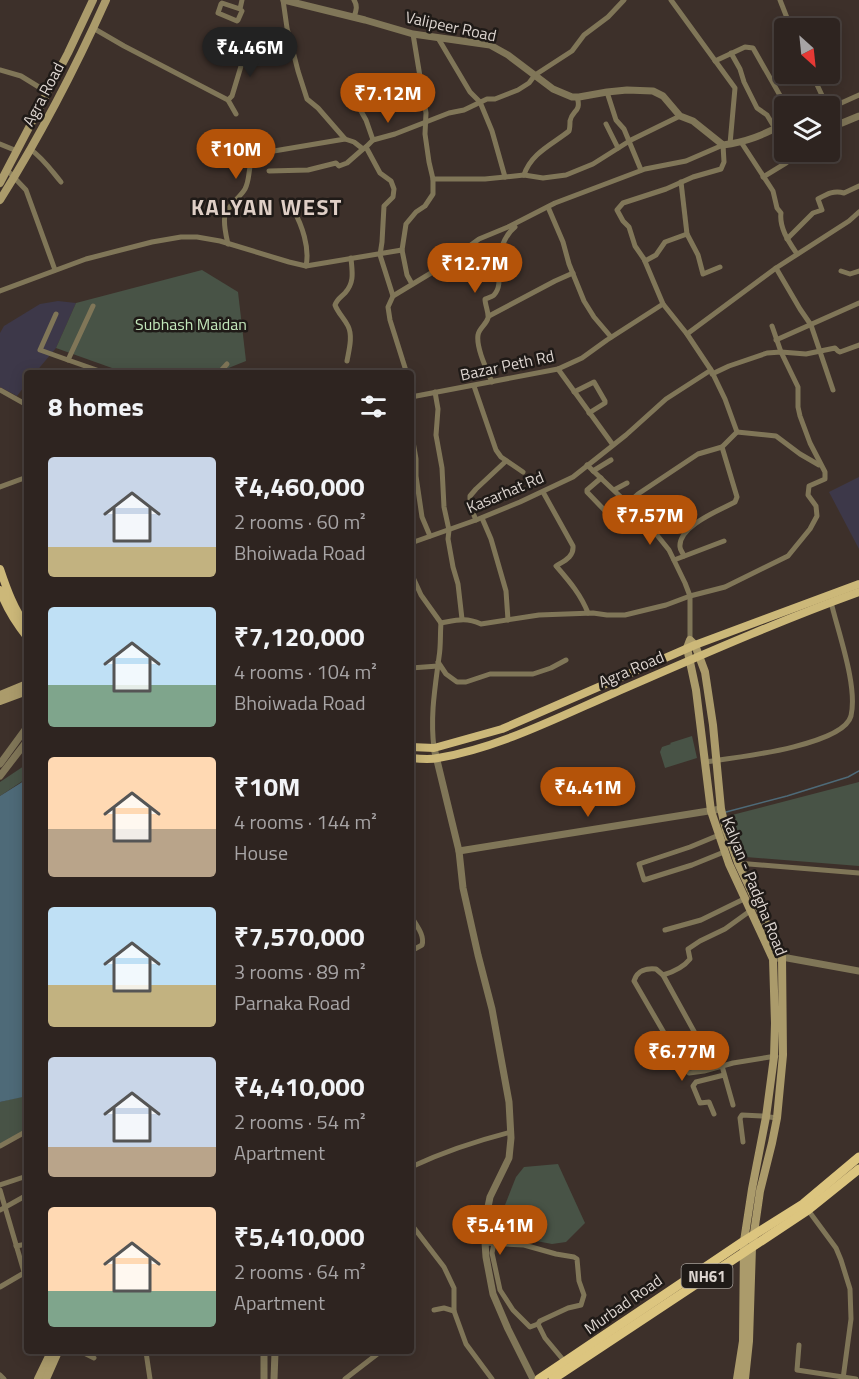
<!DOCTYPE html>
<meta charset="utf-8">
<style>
:root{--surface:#2e2420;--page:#3a302d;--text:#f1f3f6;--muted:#a7a4a5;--line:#49413e;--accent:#b45309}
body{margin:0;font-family:"Titillium Web",sans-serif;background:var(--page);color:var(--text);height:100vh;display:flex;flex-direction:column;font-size:22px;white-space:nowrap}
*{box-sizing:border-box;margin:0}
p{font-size:20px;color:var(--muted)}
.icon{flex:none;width:33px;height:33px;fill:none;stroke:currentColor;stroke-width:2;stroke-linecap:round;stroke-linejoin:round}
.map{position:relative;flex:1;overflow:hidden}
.drawer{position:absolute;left:24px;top:370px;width:390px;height:984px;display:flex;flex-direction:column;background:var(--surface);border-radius:6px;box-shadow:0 3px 15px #0003,0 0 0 2px var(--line)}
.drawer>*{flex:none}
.needle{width:39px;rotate:153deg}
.controls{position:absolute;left:774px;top:18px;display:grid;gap:12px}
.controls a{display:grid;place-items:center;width:66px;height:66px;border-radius:6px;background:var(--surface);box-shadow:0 3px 15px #0003,0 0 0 2px var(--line);font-size:30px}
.price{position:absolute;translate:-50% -51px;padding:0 14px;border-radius:21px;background:var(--accent);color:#fff;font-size:20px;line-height:39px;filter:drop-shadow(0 2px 3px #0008)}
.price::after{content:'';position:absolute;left:50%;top:36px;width:18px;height:14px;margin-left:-9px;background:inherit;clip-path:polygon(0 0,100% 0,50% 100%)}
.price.active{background:#222;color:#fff}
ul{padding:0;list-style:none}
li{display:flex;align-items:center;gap:18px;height:150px;padding:0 24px}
li span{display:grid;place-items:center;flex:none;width:168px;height:120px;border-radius:6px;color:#555}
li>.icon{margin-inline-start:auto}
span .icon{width:72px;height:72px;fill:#fffc;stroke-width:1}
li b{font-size:26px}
h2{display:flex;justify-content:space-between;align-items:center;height:72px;padding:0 24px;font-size:26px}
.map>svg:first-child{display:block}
</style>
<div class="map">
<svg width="859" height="1379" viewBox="0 0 859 1379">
<rect width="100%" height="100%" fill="#3d302a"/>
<g fill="#3d3849">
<polygon points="58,301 76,303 56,348 35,373 27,374 27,383 17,396 0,387 0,333 4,326 40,304"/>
<polygon points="859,477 859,549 829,492"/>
</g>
<g fill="#485346">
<polygon points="202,270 238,292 246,361 216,373 126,373 56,348 76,303"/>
<polygon points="692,736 697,758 665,768 660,752 662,747 671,744 670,743"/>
<polygon points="27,764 27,778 0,796 0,782"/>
<polygon points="859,782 859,866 746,857 732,815"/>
<polygon points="27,1095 27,1132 0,1144 0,1102"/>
<polygon points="558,1164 585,1223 566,1242 552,1244 494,1233 516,1177 524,1167"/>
</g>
<polygon fill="#4e6a78" points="27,779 27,1096 0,1102 0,796"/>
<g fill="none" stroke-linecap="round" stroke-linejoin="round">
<polyline stroke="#4e6a78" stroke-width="1.5" points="726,812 787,796 848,777 859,771"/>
<g stroke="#807658" stroke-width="5">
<polyline points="283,0 287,28 298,71 307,99 318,108 345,139 354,142 363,149 366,147"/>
<polyline points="671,0 735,88 730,144"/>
<polyline points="780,0 791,28"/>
<polyline points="240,9 222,3 221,4 218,13 237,21 238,20 242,11 240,9 242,0"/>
<path d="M354,17C356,11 358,6 354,0"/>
<polyline points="93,28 124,46 228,100 236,114"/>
<polyline points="438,38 470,92 480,102 492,131 505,177"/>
<polyline points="731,53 740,69 744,82 757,108 767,115 773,125 784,121"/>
<polyline points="715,61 745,47 753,48 786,106"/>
<polyline points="0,70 21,76 47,92"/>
<polyline points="812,74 827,106"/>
<polyline points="607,92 616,120 624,129 641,170"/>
<polyline points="228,100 232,96 248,43"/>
<polyline points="357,104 366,120 373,140"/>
<polyline points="373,105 384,99 396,98 421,82"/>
<polyline points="830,108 859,95"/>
<polyline points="606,124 618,148"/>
<polyline points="830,134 842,123"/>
<path d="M741,142L773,191L777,208L781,213C779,228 789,242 797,254"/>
<polyline points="0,144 17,151"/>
<polyline points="366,147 373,140 395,134 449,113 464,110 487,99 495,99 518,90 529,83 535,75 572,51 584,35 608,17 624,0"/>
<polyline points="366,147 380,173 391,181 394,189 393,197 384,206 382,242 380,255 393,296"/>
<path d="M30,149C43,158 51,170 61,182"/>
<polyline points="7,170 26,190 55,270"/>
<polyline points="269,171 308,170 336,163 339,166 347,163 363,149"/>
<path d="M524,175C531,153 553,144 569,131C570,128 570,124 570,121C572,110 582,112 577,97"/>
<polyline points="763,177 786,163 800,152"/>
<polyline points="433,179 485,179 524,175 543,178 566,175 593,164 631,140 680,116"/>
<polyline points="681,182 687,234"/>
<polyline points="548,207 563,242 569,264 584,301 594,317 611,337"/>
<path d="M293,209C302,225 310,248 306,266"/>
<path d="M787,239L813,213L822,210L818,199C827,194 834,190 844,193L859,186"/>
<path d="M228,244C226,235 223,224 225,215C228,205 239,199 245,189C251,178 247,163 256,154L345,139"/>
<polyline points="645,261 656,255 665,242 687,234 698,255 703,274 720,267"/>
<polyline points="776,268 800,309 811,325 833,390"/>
<polyline points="841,271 850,274 859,271"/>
<polyline points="412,284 407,275 402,250 406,224 416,212 425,206 433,194 433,179 429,162 425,134 426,113 413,34"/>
<polyline points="0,291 86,259 152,242 181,237 197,237 220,241 289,262 306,266 402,250"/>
<polyline points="93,306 68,360 108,374"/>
<polyline points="56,314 40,350 68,360"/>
<polyline points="489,316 555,281 573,273"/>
<polyline points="687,334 776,268 849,221 859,212"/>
<polyline points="776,340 859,303"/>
<path d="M347,361C349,350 353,336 348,326C344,318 338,313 335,305C337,299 341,297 345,293C355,282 352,271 351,258"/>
<polyline points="558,369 613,445"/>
<polyline points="218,374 227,364"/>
<polyline points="407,374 390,320 388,307 393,296 441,267 479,239 508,227 555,203 645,169 686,161 723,145 724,162 721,169 693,177 666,189 623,203 617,210 623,221 629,227 635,246 644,259 663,304 687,334 711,370 725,399 737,432"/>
<polyline points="712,374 729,366 767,353 781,352 806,354 835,348 838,351 840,352 859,345"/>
<path d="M492,382C487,370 476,348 478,335C479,328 486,325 488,318C489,313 485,305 485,299C488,298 492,297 494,295C503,286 497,268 499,256C501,246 507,233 515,227"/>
<polyline points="474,386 496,450 501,457 523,472"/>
<polyline points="0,390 27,405"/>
<polyline points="435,392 438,409 436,435 442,468 444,507 449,530 448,539 453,567 458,584 462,619"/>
<polyline points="574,392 594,382 605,401 605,403 589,413"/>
<polyline points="411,397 558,369 582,358 607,340 663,304"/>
<polyline points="411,430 416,459 416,476 422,517 430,536"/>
<polyline points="737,432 776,436 800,454 819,465"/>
<polyline points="587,465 644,519 669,550 685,583 690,596 690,640"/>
<polyline points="593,471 611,460"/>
<polyline points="601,478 587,490 587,492 610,516 618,512 638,494 698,454 722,447 737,432"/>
<polyline points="0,487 27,477"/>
<polyline points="614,490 627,483"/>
<path d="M543,492L573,546C574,557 564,561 556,566"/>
<polyline points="482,518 491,539 506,591 508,620"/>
<polyline points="476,520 470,506 470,496 476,489 506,461"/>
<polyline points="411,543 476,520 520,502 573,477 626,435 666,399 711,370"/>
<path d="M684,556C683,553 680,550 680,547C678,526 720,510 735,502L737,497L722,447"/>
<polyline points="674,560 724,541"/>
<path d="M557,567C570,582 581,595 588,613"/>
<polyline points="411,573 421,595 441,623"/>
<path d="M441,623C457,620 466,617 481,624L539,615L593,613L607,615H625L666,605L690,596L725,587L788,556L810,529L817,516L816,506L808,495L809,486L825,479V472L810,443L800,416L798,407V387L781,352L772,326"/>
<polyline points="438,662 446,674 457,682 466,682 490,674 533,674 551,668 566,660"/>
<polyline points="411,668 438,666"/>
<path d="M434,748C430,716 435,688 439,657C441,646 440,634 441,623"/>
<path d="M705,762C733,758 843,746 851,716C858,686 838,632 831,602"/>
<polyline points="719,835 690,847 639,864 644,880 692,865 724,852"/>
<polyline points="737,863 859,873"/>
<path d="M411,916C416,925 425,935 422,945L411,951"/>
<polyline points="665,930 701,920 746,898"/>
<path d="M663,975L656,969C647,968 637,970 634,981L681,1062L689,1073L704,1071L733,1063L776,1056"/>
<path d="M701,1044L663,975C673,972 683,968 690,959L688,949L700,941L725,929L750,911"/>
<polyline points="722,1066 733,1105"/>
<polyline points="714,1114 709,1102 700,1103 693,1086 696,1082 724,1075"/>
<polyline points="743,1142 740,1118 742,1115 762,1116 777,1118"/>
<polyline points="0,1146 27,1131"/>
<path d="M411,1167C443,1152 476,1141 511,1132"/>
<polyline points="0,1185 27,1176"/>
<polyline points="0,1190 27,1282"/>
<polyline points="0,1210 27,1195"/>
<polyline points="808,1210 836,1248 841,1260 850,1289 851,1319 843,1379"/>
<polyline points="411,1224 444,1267 454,1288 454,1311"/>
<polyline points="485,1243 524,1245 556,1254 574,1257 577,1259 579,1281 584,1295 581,1305 568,1308 540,1321 538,1324 545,1338 565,1362"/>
<polyline points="494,1244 492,1253 500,1290 513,1310 530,1327 538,1324"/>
<polyline points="16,1246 27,1244"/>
<polyline points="0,1287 24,1273"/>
<polyline points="434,1310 444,1308 454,1311 466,1344 492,1379"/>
<polyline points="799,1345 797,1370 856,1379"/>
<polyline points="82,1352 94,1358"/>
<polyline points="146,1352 150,1379"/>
<polyline points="0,1375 4,1379"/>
<polyline points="345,1379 380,1352"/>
</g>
<g stroke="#807658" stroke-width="7">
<path d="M284,0L365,20L413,34L490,45L508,55L553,89L572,97H579L607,92L627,90L653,91L663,96L680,116L693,121L723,145C747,142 763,135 784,124"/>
<polyline points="830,118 842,123 859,116"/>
<polyline points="434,748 459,851 463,888 478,955 492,1009 509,1102 511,1138 509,1158 490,1197 484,1227 486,1257 493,1294 508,1329 533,1379"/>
<polyline points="0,764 27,727"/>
<polyline points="0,776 27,741"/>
<polyline points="459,851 721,809"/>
<polyline points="773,959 782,957 859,971"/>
<polyline points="264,1352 264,1379"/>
<polyline points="274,1379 275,1352"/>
</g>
<g stroke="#ab9b6b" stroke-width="8">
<polyline points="0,183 68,53 93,0"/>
<path d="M0,200C40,136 75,69 106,0"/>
<polyline points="0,695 27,684"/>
<polyline points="0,701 27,691"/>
<polyline points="38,1379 51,1352"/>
<polyline points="46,1379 58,1352"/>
<polyline points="737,1379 743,1341 744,1241 752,1189 766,1117 774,1057 775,1023 773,959 729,864 711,811 696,690 687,648 690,640 695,645 705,672 713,725 721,809 726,830 738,863 782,957 783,1055 777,1118 772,1143 760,1191 752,1247 749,1341 745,1379"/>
</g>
<g stroke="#ccb879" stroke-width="8">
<path d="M0,569C7,590 14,609 27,627"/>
<path d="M0,590C6,608 15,622 27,637"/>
<polyline points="411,747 434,748 502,729 695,645 859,584"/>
<path d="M411,758C420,759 430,760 438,758C498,748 559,717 614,693C695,658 776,622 859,592"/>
</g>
<g stroke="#dcc57f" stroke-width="9">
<polyline points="539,1379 744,1241 803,1204 859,1157"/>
<polyline points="553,1379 808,1210 859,1169"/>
</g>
</g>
<g text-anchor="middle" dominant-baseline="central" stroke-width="5" stroke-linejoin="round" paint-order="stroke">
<rect fill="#1f1a17" stroke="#a49d98" stroke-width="1.5" x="681.5" y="1264" width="51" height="24" rx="4.5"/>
<g font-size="15" font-weight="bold" fill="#ddd5d0">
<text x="707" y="1276">NH61</text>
</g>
<g font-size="16" fill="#ddd5d0" stroke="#1f1a17">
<text transform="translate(451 26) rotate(12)">Valipeer Road</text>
<text transform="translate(43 94) rotate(-62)">Agra Road</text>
<text transform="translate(507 365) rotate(-12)">Bazar Peth Rd</text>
<text transform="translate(505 492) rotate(-23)">Kasarhat Rd</text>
<text transform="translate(631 669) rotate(-23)">Agra Road</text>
<text transform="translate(755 886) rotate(68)">Kalyan - Padgha Road</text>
<text transform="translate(623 1304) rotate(-35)">Murbad Road</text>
</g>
<g font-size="16" fill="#c2e6ba" stroke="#1f1a17">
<text x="191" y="324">Subhash Maidan</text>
</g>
<g font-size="22" font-weight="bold" letter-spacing="1.5" fill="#dfcfc6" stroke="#1f1a17">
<text x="267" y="207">KALYAN WEST</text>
</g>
</g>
</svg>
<div class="controls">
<a><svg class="needle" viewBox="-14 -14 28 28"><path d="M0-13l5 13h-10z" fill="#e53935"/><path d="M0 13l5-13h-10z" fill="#a7a4a5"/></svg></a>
<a><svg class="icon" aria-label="layers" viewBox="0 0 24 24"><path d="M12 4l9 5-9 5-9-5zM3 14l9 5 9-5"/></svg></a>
</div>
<b class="price active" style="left:250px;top:78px">₹4.46M</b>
<b class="price" style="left:388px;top:124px">₹7.12M</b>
<b class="price" style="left:236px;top:180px">₹10M</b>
<b class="price" style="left:475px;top:294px">₹12.7M</b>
<b class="price" style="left:650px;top:546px">₹7.57M</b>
<b class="price" style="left:588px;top:818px">₹4.41M</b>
<b class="price" style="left:682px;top:1082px">₹6.77M</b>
<b class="price" style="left:500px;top:1256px">₹5.41M</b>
<section class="drawer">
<h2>8 homes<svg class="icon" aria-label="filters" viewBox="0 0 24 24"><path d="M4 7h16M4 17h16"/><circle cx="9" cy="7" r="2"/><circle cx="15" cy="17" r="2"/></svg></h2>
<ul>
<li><span style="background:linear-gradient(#c9d6e8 75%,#c2b280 0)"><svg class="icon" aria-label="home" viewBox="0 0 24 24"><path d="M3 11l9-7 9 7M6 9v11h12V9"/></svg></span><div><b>₹4,460,000</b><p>2 rooms · 60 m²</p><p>Bhoiwada Road</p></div></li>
<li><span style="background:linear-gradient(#bfe0f5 65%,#7fa58c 0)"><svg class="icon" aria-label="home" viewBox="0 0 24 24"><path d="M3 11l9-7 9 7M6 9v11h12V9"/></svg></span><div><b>₹7,120,000</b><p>4 rooms · 104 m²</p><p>Bhoiwada Road</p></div></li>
<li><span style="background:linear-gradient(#ffd9b3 60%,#b9a48a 0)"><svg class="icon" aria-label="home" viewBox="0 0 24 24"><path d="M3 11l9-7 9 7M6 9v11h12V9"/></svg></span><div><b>₹10M</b><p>4 rooms · 144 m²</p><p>House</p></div></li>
<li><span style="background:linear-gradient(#bfe0f5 65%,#c2b280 0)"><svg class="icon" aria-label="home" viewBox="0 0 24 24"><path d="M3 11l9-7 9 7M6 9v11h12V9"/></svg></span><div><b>₹7,570,000</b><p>3 rooms · 89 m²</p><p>Parnaka Road</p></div></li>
<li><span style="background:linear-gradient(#c9d6e8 75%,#b9a48a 0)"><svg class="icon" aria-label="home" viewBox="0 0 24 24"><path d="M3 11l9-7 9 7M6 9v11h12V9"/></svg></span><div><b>₹4,410,000</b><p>2 rooms · 54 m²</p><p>Apartment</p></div></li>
<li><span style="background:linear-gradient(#ffd9b3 70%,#7fa58c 0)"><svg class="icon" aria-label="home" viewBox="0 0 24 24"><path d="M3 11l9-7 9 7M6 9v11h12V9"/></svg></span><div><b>₹5,410,000</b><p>2 rooms · 64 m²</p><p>Apartment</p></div></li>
</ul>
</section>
</div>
